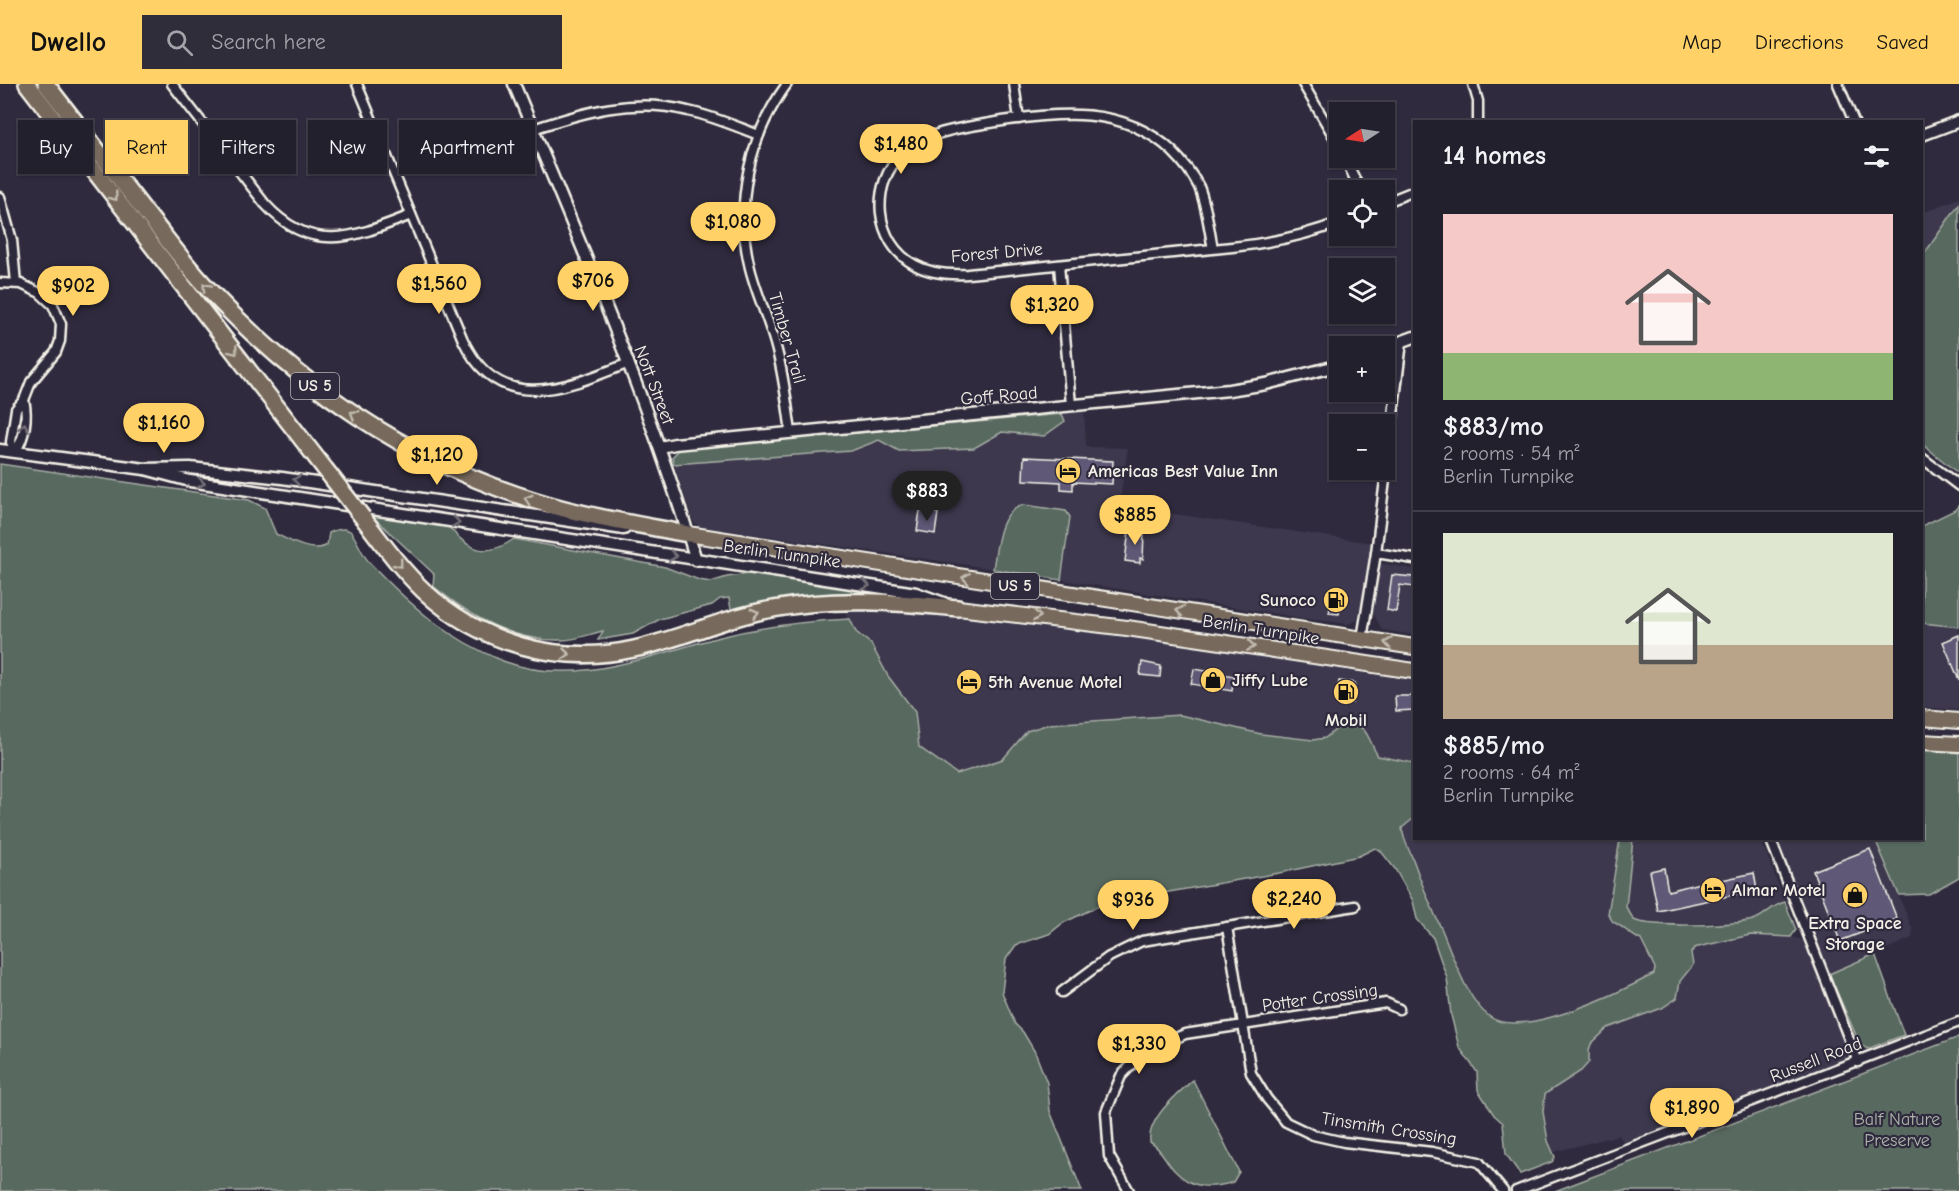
<!DOCTYPE html>
<meta charset="utf-8">
<style>
:root{--surface:#23202e;--page:#2f2d3a;--text:#f1f3f6;--muted:#a3a3aa;--line:#403e4a;--accent:#ffd166}
body{margin:0;font-family:"Comic Neue",sans-serif;background:var(--page);color:var(--text);height:100vh;display:flex;flex-direction:column;font-size:22px;white-space:nowrap}
*{box-sizing:border-box;margin:0}
p{font-size:20px;color:var(--muted)}
.icon{flex:none;width:33px;height:33px;fill:none;stroke:currentColor;stroke-width:2;stroke-linecap:round;stroke-linejoin:round}
.map{position:relative;flex:1;overflow:hidden}
.drawer{position:absolute;left:1413px;top:36px;width:510px;height:720px;display:flex;flex-direction:column;background:var(--surface);border-radius:0px;box-shadow:0 2px 4px #0004,0 0 0 2px var(--line)}
.drawer>*{flex:none}
.banner{position:absolute;left:18px;top:36px;width:570px;height:54px;display:flex;gap:12px}
.needle{width:39px;rotate:258deg}
.buttons{position:absolute;left:1329px;top:18px;display:grid;gap:12px}
.buttons a{display:grid;place-items:center;width:66px;height:66px;border-radius:0px;background:var(--surface);box-shadow:0 2px 4px #0004,0 0 0 2px var(--line);font-size:30px}
.price{position:absolute;translate:-50% -51px;padding:0 14px;border-radius:21px;background:var(--accent);color:#111;font-size:20px;line-height:39px;filter:drop-shadow(0 2px 3px #0008)}
.price::after{content:'';position:absolute;left:50%;top:36px;width:18px;height:14px;margin-left:-9px;background:inherit;clip-path:polygon(0 0,100% 0,50% 100%)}
.price.active{background:#222;color:#fff}
ul{padding:0;list-style:none}
li{display:grid;align-content:center;gap:12px;height:318px;padding:0 30px}
li+li{border-top:2px solid var(--line)}
li span{display:grid;place-items:center;height:186px;border-radius:0px;color:#555}
li>.icon{margin-inline-start:auto}
span .icon{width:108px;height:108px;fill:#fffc;stroke-width:1}
li b{font-size:26px}
h2{display:flex;justify-content:space-between;align-items:center;height:72px;padding:0 30px;font-size:26px}
.pill{padding:0 21px;border-radius:0px;background:var(--surface);box-shadow:0 2px 4px #0004,0 0 0 2px var(--line);font-size:21px;line-height:54px}
.pill.active{background:var(--accent);color:#111}
header{display:flex;align-items:center;gap:36px;box-sizing:border-box;height:84px;padding:0 30px;background:var(--accent);color:#111}
header strong{font-size:28px}
nav{display:flex;gap:33px;margin-inline-start:auto;font-size:21px}
.search{width:420px;height:54px;background:var(--page);display:flex;align-items:center;gap:15px;box-sizing:border-box;padding:0 21px;border-radius:0px;color:var(--muted);font-size:22px}
.map>svg:first-child{display:block}
</style>
<header>
<strong>Dwello</strong>
<div class="search"><svg class="icon" aria-label="search" viewBox="0 0 24 24"><circle cx="10" cy="10" r="6"/><path d="M15 15l6 6"/></svg>Search here</div>
<nav><a>Map</a><a>Directions</a><a>Saved</a></nav>
</header>
<div class="map">
<svg width="1959" height="1107" viewBox="0 0 1959 1107">
<rect width="100%" height="100%" fill="#2f2a3d"/>
<filter id="ink" filterUnits="userSpaceOnUse"><feTurbulence type="fractalNoise" baseFrequency=".0167" numOctaves="2"/><feDisplacementMap in="SourceGraphic" scale="12" xChannelSelector="R" yChannelSelector="G"/><feConvolveMatrix kernelMatrix="1 2 1 2 8 2 1 2 1" color-interpolation-filters="sRGB"/></filter>
<g filter="url(#ink)">
<g fill="#3d384e">
<polygon points="1959,114 1959,121 1922,173 1922,129"/>
<polygon points="1084,326 1086,363 1128,364 1119,422 1373,459 1363,520 1356,537 1349,540 1308,535 968,481 698,442 693,437 674,380 851,367 879,355 899,367 974,364 1002,348 1044,352 1065,337 1062,330"/>
<polygon points="1378,479 1414,485 1414,551 1382,546 1373,529"/>
<polygon points="849,525 878,525 1099,545 1414,593 1414,679 1378,672 1369,651 1344,639 1325,654 1313,656 1261,650 1249,646 1073,639 1038,642 1027,647 1003,675 957,690 919,663 917,640 908,619 900,611 867,556 856,548 850,535 847,535 845,528"/>
<polygon points="1922,539 1959,543 1959,626 1922,623"/>
<polygon points="1414,734 1414,754 1620,755 1608,830 1630,851 1641,856 1655,884 1654,890 1583,923 1550,934 1526,939 1496,937 1491,934 1478,921 1463,896 1423,805 1402,747 1404,741"/>
<polygon points="1633,754 1761,755 1785,818 1776,820 1756,835 1727,842 1716,838 1673,841 1639,839 1634,836 1626,823"/>
<polygon points="1776,755 1875,755 1913,846 1912,854 1829,890"/>
<polygon points="1750,851 1791,853 1803,856 1848,967 1843,978 1624,1060 1619,1051 1554,1068 1548,1057 1543,1028 1545,1010 1581,987 1589,978 1589,966 1591,960 1608,944 1662,924 1677,914 1680,897 1693,881 1691,869 1694,864"/>
</g>
<g fill="#586961" stroke="#a6ada4" stroke-width="1.5">
<polygon points="1959,120 1959,390 1922,360 1922,173"/>
<polygon points="1062,330 1065,337 1044,352 1002,348 974,364 899,367 879,356 851,367 674,380 672,373 680,365"/>
<path d="M0,380L249,416L265,424L276,450C290,457 313,470 327,461L329,449C334,446 344,443 350,447C355,451 361,469 369,478C410,521 446,554 503,577C574,604 647,572 716,554C759,543 808,537 850,535L856,548L871,560L888,592L915,628L919,663L957,690L1003,675L1027,647L1049,640L1180,631L1261,650L1313,656L1325,654L1344,639C1370,640 1367,655 1378,672L1414,679V734L1402,744C1403,756 1410,767 1414,778C1422,801 1431,823 1442,846C1453,872 1467,917 1490,933C1523,956 1622,907 1654,890L1655,884L1641,856C1630,851 1623,842 1613,838L1608,830L1620,755H1633L1626,823L1634,836C1651,844 1735,841 1753,836C1766,832 1771,821 1785,818L1796,846L1791,853L1750,851L1694,864L1691,869L1693,881L1680,897L1677,914L1662,924L1608,944L1591,960L1589,966V978L1581,987L1545,1010L1543,1028L1548,1057L1555,1073L1552,1078L1520,1090L1506,1070L1503,1039L1494,1031L1478,1006L1477,988L1459,963L1451,931L1447,894L1433,854L1417,835L1413,817L1395,785L1380,766L1375,764L1359,772L1279,789L1105,819L1063,839L1049,850L1016,861L1006,875L1002,908L1015,940L1023,948L1035,968L1047,999L1050,1027L1082,1107H0Z"/>
<path d="M1024,421L1066,427L1070,433L1061,496L993,485C997,464 998,426 1024,421Z"/>
<polygon points="1959,421 1959,543 1922,539 1922,442 1955,426"/>
<path d="M368,428L406,437L449,443C469,467 487,474 514,455L665,483L699,496L711,498L727,493L755,489L898,511C841,510 786,512 731,525L729,514L720,515L712,521L660,535L633,550L598,556L603,547C590,550 576,556 562,556C512,558 471,532 433,502L434,490Z"/>
<polygon points="1922,665 1959,669 1959,793 1929,810 1899,811 1875,755 1922,754"/>
<polygon points="1875,870 1904,951 1867,965 1860,960 1829,890"/>
<polygon points="1959,953 1959,1107 1555,1107"/>
<path d="M1193,996L1239,1088L1233,1098C1211,1105 1192,1105 1175,1087C1165,1077 1163,1066 1150,1058C1147,1035 1177,1010 1193,996Z"/>
</g>
<g fill="#5e5976" stroke="#f4f1e8" stroke-width="1.5">
<polygon points="1024,373 1113,377 1112,400 1073,398 1073,406 1061,405 1061,398 1023,396"/>
<polygon points="920,426 938,429 935,450 917,447"/>
<polygon points="1132,444 1144,448 1143,475 1140,474 1140,479 1125,477 1129,446"/>
<polygon points="1392,491 1414,493 1414,503 1400,501 1396,528 1387,526"/>
<polygon points="1334,502 1343,503 1339,530 1329,529"/>
<polygon points="1959,551 1959,596 1943,558"/>
<polygon points="1142,578 1161,582 1160,593 1140,591"/>
<polygon points="1194,585 1234,592 1232,607 1191,600"/>
<polygon points="1339,597 1355,599 1352,619 1336,616"/>
<polygon points="1395,612 1414,612 1414,626 1396,627"/>
<polygon points="1870,765 1897,835 1840,857 1813,787"/>
<polygon points="1664,784 1668,807 1719,794 1722,796 1754,789 1757,806 1658,827 1650,787"/>
</g>
<g fill="none" stroke-linecap="round" stroke-linejoin="round">
<g stroke="#f4f1e8" stroke-width="13">
<g id="minor">
<path d="M172,0L265,120C312,172 355,153 411,131"/>
<path d="M357,0L463,256C500,334 568,303 629,279"/>
<path d="M787,0C749,52 734,120 750,184C757,212 770,238 777,267C784,293 787,321 791,348"/>
<polyline points="1014,0 1019,35"/>
<polyline points="1303,0 1340,63"/>
<polyline points="1473,0 1478,17 1478,38"/>
<polyline points="1838,0 1854,38"/>
<path d="M533,45C584,28 634,13 688,27C712,32 735,42 759,51"/>
<polyline points="1345,74 1360,106"/>
<polyline points="0,113 12,156 16,199"/>
<polyline points="1384,119 1414,107"/>
<path d="M1213,165C1209,145 1207,123 1199,103C1192,89 1183,78 1172,67C1123,21 1058,28 996,38C966,43 927,47 903,69C869,100 874,159 915,181C931,190 949,191 968,190L1232,163C1269,159 1305,152 1340,138"/>
<polyline points="1059,181 1071,321"/>
<polyline points="0,199 21,200 40,209 53,221 61,240 60,257 56,268 31,298 24,316 16,325 11,358 15,368"/>
<path d="M15,368C25,354 28,333 24,316"/>
<polyline points="1922,374 1959,402"/>
<polyline points="1376,469 1414,475"/>
<polyline points="1362,555 1376,469 1402,258"/>
<polyline points="1770,754 1858,978"/>
<polyline points="1227,843 1251,989 1267,1015 1286,1038 1313,1051 1344,1058 1432,1068 1479,1078 1503,1107"/>
<polyline points="1062,908 1109,873 1142,857 1355,822"/>
<polyline points="1129,1107 1109,1072 1106,1028 1121,992 1143,969 1185,950 1386,919 1399,925"/>
<polyline points="1516,1107 1959,938"/>
</g>
</g>
<g stroke="#f4f1e8" stroke-width="15">
<g id="tertiary">
<path d="M514,0C576,149 640,296 688,450"/>
<polyline points="1922,51 1959,37"/>
<polyline points="1384,264 1414,253"/>
<polyline points="660,363 675,360 1229,306 1266,300 1340,281"/>
</g>
</g>
<g stroke="#f4f1e8" stroke-width="15">
<g id="secondary">
<polyline points="0,366 145,385 190,384 282,394 624,445"/>
<polyline points="145,385 190,397 916,509 944,519"/>
<polyline points="681,450 688,450 696,476"/>
</g>
</g>
<g stroke="#f4f1e8" stroke-width="18">
<g id="trunk">
<polyline points="688,450 1414,563"/>
<polyline points="958,524 1127,544 1414,587"/>
<polyline points="1922,634 1959,637"/>
<polyline points="1922,658 1959,660"/>
</g>
</g>
<g stroke="#f4f1e8" stroke-width="20">
<g id="motorway">
<polyline points="27,0 325,385"/>
<path d="M46,0C79,43 113,86 146,129C167,155 186,182 209,206C298,301 408,377 533,416C583,432 636,440 688,450"/>
<path d="M363,434C382,459 401,485 424,507C480,559 558,582 634,565C681,555 725,533 773,525C834,513 896,518 958,524"/>
</g>
</g>
<use href="#minor" stroke="#2f2a3d" stroke-width="8"/>
<use href="#tertiary" stroke="#2f2a3d" stroke-width="10"/>
<use href="#secondary" stroke="#2f2a3d" stroke-width="10"/>
<use href="#trunk" stroke="#77695c" stroke-width="14"/>
<use href="#motorway" stroke="#77695c" stroke-width="15"/>
<g stroke="#f4f1e8" stroke-width="20" stroke-linecap="butt">
<polyline id="motorway-bridge" points="325,385 363,434"/>
</g>
<use href="#motorway-bridge" stroke="#77695c" stroke-width="15"/>
</g>
<defs><path id="oneway-chevron" d="M-2-3.5L2.5 0L-2 3.5" fill="none" stroke-width="1.6" stroke-linecap="round" stroke-linejoin="round" transform="scale(1.5)"/></defs>
<g stroke="#c2bbb0">
<use href="#oneway-chevron" transform="translate(114 113) rotate(52)"/>
<use href="#oneway-chevron" transform="translate(206 203) rotate(-133)"/>
<use href="#oneway-chevron" transform="translate(234 267) rotate(52)"/>
<use href="#oneway-chevron" transform="translate(354 330) rotate(-147)"/>
<use href="#oneway-chevron" transform="translate(528 415) rotate(-162)"/>
<use href="#oneway-chevron" transform="translate(399 480) rotate(51)"/>
<use href="#oneway-chevron" transform="translate(966 494) rotate(-171)"/>
<use href="#oneway-chevron" transform="translate(1180 527) rotate(-171)"/>
<use href="#oneway-chevron" transform="translate(755 529) rotate(-14)"/>
<use href="#oneway-chevron" transform="translate(1037 532) rotate(6)"/>
<use href="#oneway-chevron" transform="translate(1388 559) rotate(-171)"/>
<use href="#oneway-chevron" transform="translate(1251 562) rotate(9)"/>
<use href="#oneway-chevron" transform="translate(566 570) rotate(4)"/>
</g>
<g stroke="#747079">
<use href="#oneway-chevron" transform="translate(24 343) rotate(-81)"/>
<use href="#oneway-chevron" transform="translate(297 396) rotate(-172)"/>
<use href="#oneway-chevron" transform="translate(201 399) rotate(9)"/>
<use href="#oneway-chevron" transform="translate(456 438) rotate(9)"/>
<use href="#oneway-chevron" transform="translate(673 472) rotate(9)"/>
<use href="#oneway-chevron" transform="translate(866 501) rotate(9)"/>
</g>
</g>
<defs>
<g id="hotel-disc" transform="scale(1.35)"><circle r="9.5" fill="#ffd166" stroke="#2f2a3d"/><path d="M-6-4.5h1.5V1H6V5H4.5V3h-9V5H-6ZM-4 0a1.8 1.8 0 1 1 3.6 0ZM.5 0V-2.5h3Q6-2.5 6 0Z" fill="#111"/></g>
<g id="fuel-disc" transform="scale(1.35)"><circle r="9.5" fill="#ffd166" stroke="#2f2a3d"/><path d="M-5.5-6h7V0h2V4h1.3V-2.5L3-4.5l.8-.8L6-3V5H2.5V1h-1V6h-7ZM-4.2-4.7v3.2H.2V-4.7Z" fill="#111"/></g>
<g id="shop-disc" transform="scale(1.35)"><circle r="9.5" fill="#ffd166" stroke="#2f2a3d"/><path d="M-5-2.5h2.3a2.7 3.5 0 0 1 5.4 0H5L5.5 6h-11ZM-1.5-2.5h3a1.5 2.3 0 0 0-3 0Z" fill="#111"/></g>
</defs>
<g fill-rule="evenodd">
<use href="#hotel-disc" x="1068" y="387"/>
<use href="#fuel-disc" x="1336" y="516"/>
<use href="#shop-disc" x="1213" y="596"/>
<use href="#hotel-disc" x="969" y="598"/>
<use href="#fuel-disc" x="1346" y="608"/>
<use href="#hotel-disc" x="1713" y="806"/>
<use href="#shop-disc" x="1855" y="811"/>
</g>
<g text-anchor="middle" dominant-baseline="central" stroke-width="4.5" stroke-linejoin="round" paint-order="stroke">
<g fill="#2f2a3d" stroke="#b9b5b5" stroke-width="1.5">
<rect x="291" y="289" width="48" height="26" rx="4.5"/>
<rect x="991" y="489" width="48" height="26" rx="4.5"/>
</g>
<g font-size="16" font-weight="bold" fill="#f4f1e8">
<text x="315" y="302">US 5</text>
<text x="1015" y="502">US 5</text>
</g>
<g font-size="18" fill="#f4f1e8" stroke="#2f2a3d">
<text transform="translate(997 169) rotate(-5)">Forest Drive</text>
<text transform="translate(787 254) rotate(74)">Timber Trail</text>
<text transform="translate(654 301) rotate(69)">Nott Street</text>
<text transform="translate(999 312) rotate(-5)">Goff Road</text>
<text transform="translate(782 470) rotate(8)">Berlin Turnpike</text>
<text transform="translate(1261 546) rotate(9)">Berlin Turnpike</text>
<text transform="translate(1320 914) rotate(-8)">Potter Crossing</text>
<text transform="translate(1816 976) rotate(-21)">Russell Road</text>
<text transform="translate(1389 1045) rotate(9)">Tinsmith Crossing</text>
</g>
<g font-size="18" font-weight="bold" fill="#f4f1e8" stroke="#2f2a3d" text-anchor="start">
<text x="1088" y="387">Americas Best Value Inn</text>
<text x="1316" y="516" text-anchor="end">Sunoco</text>
<text x="1232" y="596">Jiffy Lube</text>
<text x="988" y="598">5th Avenue Motel</text>
<text x="1346" y="636" text-anchor="middle">Mobil</text>
<text x="1732" y="806">Almar Motel</text>
<text x="1855" y="839" text-anchor="middle">Extra Space<tspan x="1855" dy="21">Storage</tspan></text>
</g>
<g font-size="18" fill="#aeb4ab" stroke="#2f2a3d">
<text x="1897" y="1035">Balf Nature<tspan x="1897" dy="21">Preserve</tspan></text>
</g>
</g>
</svg>
<div class="buttons">
<a><svg class="needle" viewBox="-14 -14 28 28"><path d="M0-13l5 13h-10z" fill="#e53935"/><path d="M0 13l5-13h-10z" fill="#a3a3aa"/></svg></a>
<a><svg class="icon" aria-label="locate" viewBox="0 0 24 24"><circle cx="12" cy="12" r="6"/><path d="M12 2v4M12 18v4M2 12h4M18 12h4"/></svg></a>
<a><svg class="icon" aria-label="layers" viewBox="0 0 24 24"><path d="M12 4l9 5-9 5-9-5zM3 14l9 5 9-5"/></svg></a>
<a>+</a>
<a>−</a>
</div>
<b class="price" style="left:901px;top:91px">$1,480</b>
<b class="price" style="left:733px;top:169px">$1,080</b>
<b class="price" style="left:593px;top:228px">$706</b>
<b class="price" style="left:439px;top:231px">$1,560</b>
<b class="price" style="left:73px;top:233px">$902</b>
<b class="price" style="left:1052px;top:252px">$1,320</b>
<b class="price" style="left:164px;top:370px">$1,160</b>
<b class="price" style="left:437px;top:402px">$1,120</b>
<b class="price active" style="left:927px;top:438px">$883</b>
<b class="price" style="left:1135px;top:462px">$885</b>
<b class="price" style="left:1294px;top:846px">$2,240</b>
<b class="price" style="left:1133px;top:847px">$936</b>
<b class="price" style="left:1139px;top:991px">$1,330</b>
<b class="price" style="left:1692px;top:1055px">$1,890</b>
<div class="banner">
<a class="pill">Buy</a>
<a class="pill active">Rent</a>
<a class="pill">Filters</a>
<a class="pill">New</a>
<a class="pill">Apartment</a>
</div>
<section class="drawer">
<h2>14 homes<svg class="icon" aria-label="filters" viewBox="0 0 24 24"><path d="M4 7h16M4 17h16"/><circle cx="9" cy="7" r="2"/><circle cx="15" cy="17" r="2"/></svg></h2>
<ul>
<li><span style="background:linear-gradient(#f6c9c9 75%,#8fb573 0)"><svg class="icon" aria-label="home" viewBox="0 0 24 24"><path d="M3 11l9-7 9 7M6 9v11h12V9"/></svg></span><div><b>$883/mo</b><p>2 rooms · 54 m²</p><p>Berlin Turnpike</p></div></li>
<li><span style="background:linear-gradient(#dfe7d0 60%,#b9a48a 0)"><svg class="icon" aria-label="home" viewBox="0 0 24 24"><path d="M3 11l9-7 9 7M6 9v11h12V9"/></svg></span><div><b>$885/mo</b><p>2 rooms · 64 m²</p><p>Berlin Turnpike</p></div></li>
</ul>
</section>
</div>
